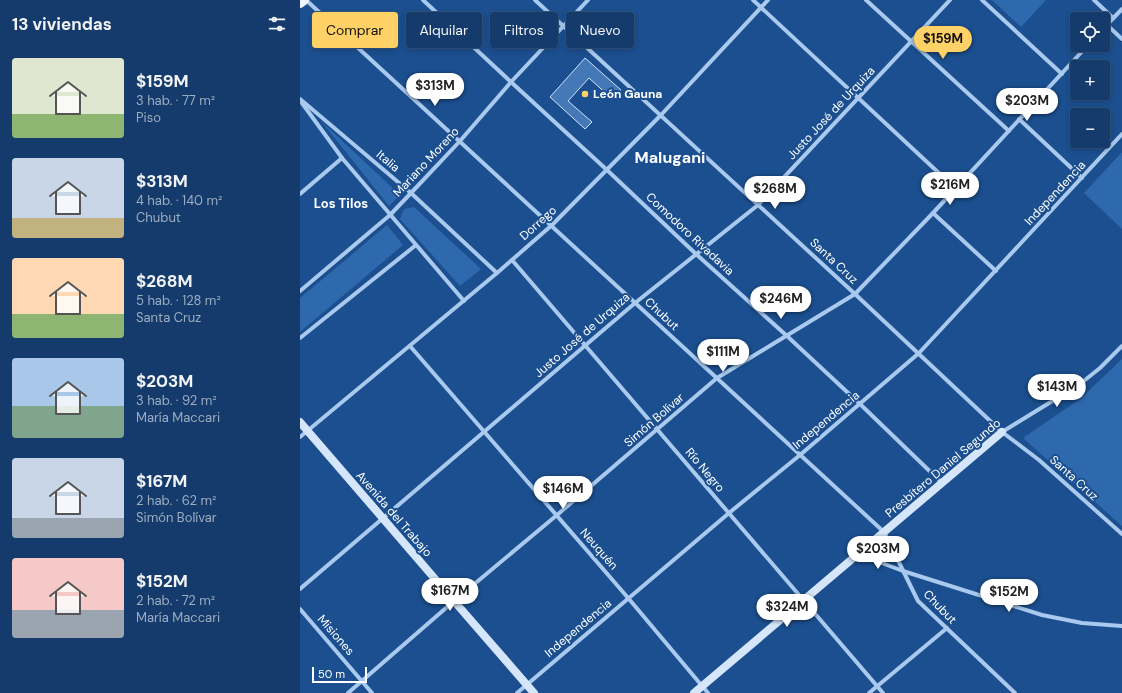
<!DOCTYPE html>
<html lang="es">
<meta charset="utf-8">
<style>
:root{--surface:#143b6b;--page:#1d4271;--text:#f1f3f6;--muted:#9dadc1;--line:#33557e;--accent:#ffd166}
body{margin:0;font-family:"DM Sans",sans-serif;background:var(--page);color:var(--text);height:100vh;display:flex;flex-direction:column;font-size:15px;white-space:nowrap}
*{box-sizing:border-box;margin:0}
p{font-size:13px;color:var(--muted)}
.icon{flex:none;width:22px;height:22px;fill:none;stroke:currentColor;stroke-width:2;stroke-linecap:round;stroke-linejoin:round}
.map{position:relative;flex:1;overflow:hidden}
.drawer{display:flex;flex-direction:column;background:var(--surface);width:300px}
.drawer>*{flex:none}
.banner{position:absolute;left:12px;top:12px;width:380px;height:36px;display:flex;gap:8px}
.controls{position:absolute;left:770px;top:12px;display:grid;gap:8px}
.controls a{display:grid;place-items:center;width:40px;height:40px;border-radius:4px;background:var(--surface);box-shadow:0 2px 6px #0003,0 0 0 1px var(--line);font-size:20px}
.scale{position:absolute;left:12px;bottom:10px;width:55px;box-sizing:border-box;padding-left:4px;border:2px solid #fff;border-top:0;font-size:11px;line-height:14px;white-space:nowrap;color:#fff;-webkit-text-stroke:3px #1b4f8f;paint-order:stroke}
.price{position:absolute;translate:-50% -34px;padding:0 9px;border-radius:14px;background:#fff;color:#222;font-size:13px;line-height:26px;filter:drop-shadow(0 1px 2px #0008)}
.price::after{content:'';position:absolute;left:50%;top:24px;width:12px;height:9px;margin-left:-6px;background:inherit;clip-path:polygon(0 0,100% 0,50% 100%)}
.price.current{background:var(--accent);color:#111}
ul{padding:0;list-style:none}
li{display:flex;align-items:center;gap:12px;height:100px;padding:0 12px}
li span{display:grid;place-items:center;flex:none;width:112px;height:80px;border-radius:4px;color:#555}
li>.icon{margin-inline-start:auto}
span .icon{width:48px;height:48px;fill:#fffc;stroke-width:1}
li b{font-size:17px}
h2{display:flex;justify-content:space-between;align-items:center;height:48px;padding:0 12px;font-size:17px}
.tag{padding:0 14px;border-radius:4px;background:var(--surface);box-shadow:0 2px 6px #0003,0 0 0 1px var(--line);font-size:14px;line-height:36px}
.tag.current{background:var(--accent);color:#111}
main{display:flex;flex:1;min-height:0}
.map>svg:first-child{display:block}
</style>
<main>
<section class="drawer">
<h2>13 viviendas<svg class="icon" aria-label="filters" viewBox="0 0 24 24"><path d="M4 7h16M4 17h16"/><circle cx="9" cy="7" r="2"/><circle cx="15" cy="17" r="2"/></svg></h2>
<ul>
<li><span style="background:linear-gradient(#dfe7d0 70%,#8fb573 0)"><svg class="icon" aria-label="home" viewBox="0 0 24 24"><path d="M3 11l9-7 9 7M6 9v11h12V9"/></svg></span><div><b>$159M</b><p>3 hab. · 77 m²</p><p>Piso</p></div></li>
<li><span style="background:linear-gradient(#c9d6e8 75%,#c2b280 0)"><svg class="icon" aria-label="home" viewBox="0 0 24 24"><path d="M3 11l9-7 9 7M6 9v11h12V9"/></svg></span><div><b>$313M</b><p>4 hab. · 140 m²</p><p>Chubut</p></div></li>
<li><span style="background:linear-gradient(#ffd9b3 70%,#8fb573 0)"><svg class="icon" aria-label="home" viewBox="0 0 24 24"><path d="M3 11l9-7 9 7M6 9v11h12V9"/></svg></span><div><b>$268M</b><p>5 hab. · 128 m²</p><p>Santa Cruz</p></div></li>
<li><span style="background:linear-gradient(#a9c7e8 60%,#7fa58c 0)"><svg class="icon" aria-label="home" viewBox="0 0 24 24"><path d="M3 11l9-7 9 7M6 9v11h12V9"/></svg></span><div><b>$203M</b><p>3 hab. · 92 m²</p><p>María Maccari</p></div></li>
<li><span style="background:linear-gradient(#c9d6e8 75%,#9aa5b1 0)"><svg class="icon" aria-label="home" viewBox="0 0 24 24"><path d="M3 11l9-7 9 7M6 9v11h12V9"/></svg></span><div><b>$167M</b><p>2 hab. · 62 m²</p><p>Simón Bolívar</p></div></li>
<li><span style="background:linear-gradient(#f6c9c9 65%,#9aa5b1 0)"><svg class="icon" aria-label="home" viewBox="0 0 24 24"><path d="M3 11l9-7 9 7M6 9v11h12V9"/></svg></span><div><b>$152M</b><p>2 hab. · 72 m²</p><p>María Maccari</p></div></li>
</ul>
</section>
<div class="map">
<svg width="822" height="693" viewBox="0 0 822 693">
<rect width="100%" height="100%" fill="#1b4f8f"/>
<g fill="#2e69ad">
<polygon points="692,0 746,0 721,27"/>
<polygon points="21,121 100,195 89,206"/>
<polygon points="822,152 822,229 784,193"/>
<polygon points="114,207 181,269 160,286 100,219 104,209"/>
<polygon points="87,225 103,245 0,332 0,298"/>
<polygon points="822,359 822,526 723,438 780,399"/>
</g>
<polygon fill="#4478b7" stroke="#cfe3fa" points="285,58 321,90 312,99 289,78 268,101 292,122 285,129 250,97"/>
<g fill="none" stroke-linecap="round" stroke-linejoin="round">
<g stroke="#a9c9ee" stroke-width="4">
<polyline points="6,0 584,532 618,601 715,693"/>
<polyline points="123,0 211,82 307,170 396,254 487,336 560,404 642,483"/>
<polyline points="235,0 555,294 702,432 739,460 822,534"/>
<polyline points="453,0 656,189"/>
<polyline points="566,0 709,131"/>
<polyline points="682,0 762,74"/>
<polyline points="794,0 813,18"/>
<polyline points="807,25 822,39"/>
<polyline points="803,29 822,9"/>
<polyline points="0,99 111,193 197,273"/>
<polyline points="2,103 42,158 164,301"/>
<polyline points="719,119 782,178"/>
<polyline points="0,194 42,158"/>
<polyline points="633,213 696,271"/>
<polyline points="212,260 583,693"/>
<polyline points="0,291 90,215 111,193 160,141 211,82 288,0"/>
<polyline points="0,338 116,245"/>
<polyline points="110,346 329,599 408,693"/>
<polyline points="702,432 780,384 800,368 822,346"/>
<polyline points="0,437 197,273 252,225 361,115 468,0"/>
<polyline points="558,554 603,571 742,615 782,623 822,626"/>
<polyline points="0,589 335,303 458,205 650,0"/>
<polyline points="0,609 72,693"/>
<polyline points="48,693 154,601 257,515 417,378 555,294 633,213 788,45"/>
<polyline points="217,693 429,513 500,455 619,353 822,134"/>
<polyline points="569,693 647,628"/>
</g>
<g stroke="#d6e6fa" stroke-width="8">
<polyline points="0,422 154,601 234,693"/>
<polyline points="394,693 702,432"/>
</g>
<polyline stroke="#f0f6ff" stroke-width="10" points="0,3 4,0"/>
</g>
<circle fill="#ffd166" stroke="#1b4f8f" stroke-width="1.5" cx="285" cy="94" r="4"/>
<g text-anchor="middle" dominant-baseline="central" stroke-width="4" stroke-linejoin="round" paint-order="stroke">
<g font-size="12" font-weight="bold" fill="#fff" stroke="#1b4f8f" text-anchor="start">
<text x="293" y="94">León Gauna</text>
</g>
<g font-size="12" fill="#fff" stroke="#1b4f8f">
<text transform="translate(531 113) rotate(-47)">Justo José de Urquiza</text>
<text transform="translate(88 161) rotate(40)">Italia</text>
<text transform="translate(126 162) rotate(-47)">Mariano Moreno</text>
<text transform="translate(755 193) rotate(-47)">Independencia</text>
<text transform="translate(238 223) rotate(-42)">Dorrego</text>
<text transform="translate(390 234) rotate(43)">Comodoro Rivadavia</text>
<text transform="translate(534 261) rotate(43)">Santa Cruz</text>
<text transform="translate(362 314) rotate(43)">Chubut</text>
<text transform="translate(282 335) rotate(-41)">Justo José de Urquiza</text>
<text transform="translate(354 420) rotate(-41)">Simón Bolívar</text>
<text transform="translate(526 420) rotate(-40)">Independencia</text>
<text transform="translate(643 468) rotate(-40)">Presbítero Daniel Segundo</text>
<text transform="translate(405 470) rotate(50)">Río Negro</text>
<text transform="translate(774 478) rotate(42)">Santa Cruz</text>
<text transform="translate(94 514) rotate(49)">Avenida del Trabajo</text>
<text transform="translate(299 549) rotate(49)">Neuquén</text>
<text transform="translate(640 607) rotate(46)">Chubut</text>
<text transform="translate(278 628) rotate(-40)">Independencia</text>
<text transform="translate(36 635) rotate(49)">Misiones</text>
</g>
<g font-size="13" font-weight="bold" fill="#fff" stroke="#1b4f8f">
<text x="41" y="203">Los Tilos</text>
</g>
<g font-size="16" font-weight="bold" fill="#fff" stroke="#1b4f8f">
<text x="370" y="157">Malugani</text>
</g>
</g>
</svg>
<div class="controls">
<a><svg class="icon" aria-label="locate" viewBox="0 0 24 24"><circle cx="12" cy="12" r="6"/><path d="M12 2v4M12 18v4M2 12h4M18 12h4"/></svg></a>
<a>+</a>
<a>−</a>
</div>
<div class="scale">50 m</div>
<b class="price current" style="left:643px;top:60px">$159M</b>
<b class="price" style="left:135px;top:107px">$313M</b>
<b class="price" style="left:727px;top:122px">$203M</b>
<b class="price" style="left:650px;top:206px">$216M</b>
<b class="price" style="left:475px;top:210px">$268M</b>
<b class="price" style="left:481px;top:320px">$246M</b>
<b class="price" style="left:423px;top:373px">$111M</b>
<b class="price" style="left:757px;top:408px">$143M</b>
<b class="price" style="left:263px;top:510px">$146M</b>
<b class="price" style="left:578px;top:570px">$203M</b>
<b class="price" style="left:150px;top:612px">$167M</b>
<b class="price" style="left:709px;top:613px">$152M</b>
<b class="price" style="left:487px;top:628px">$324M</b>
<div class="banner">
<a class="tag current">Comprar</a>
<a class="tag">Alquilar</a>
<a class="tag">Filtros</a>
<a class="tag">Nuevo</a>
</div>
</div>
</main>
